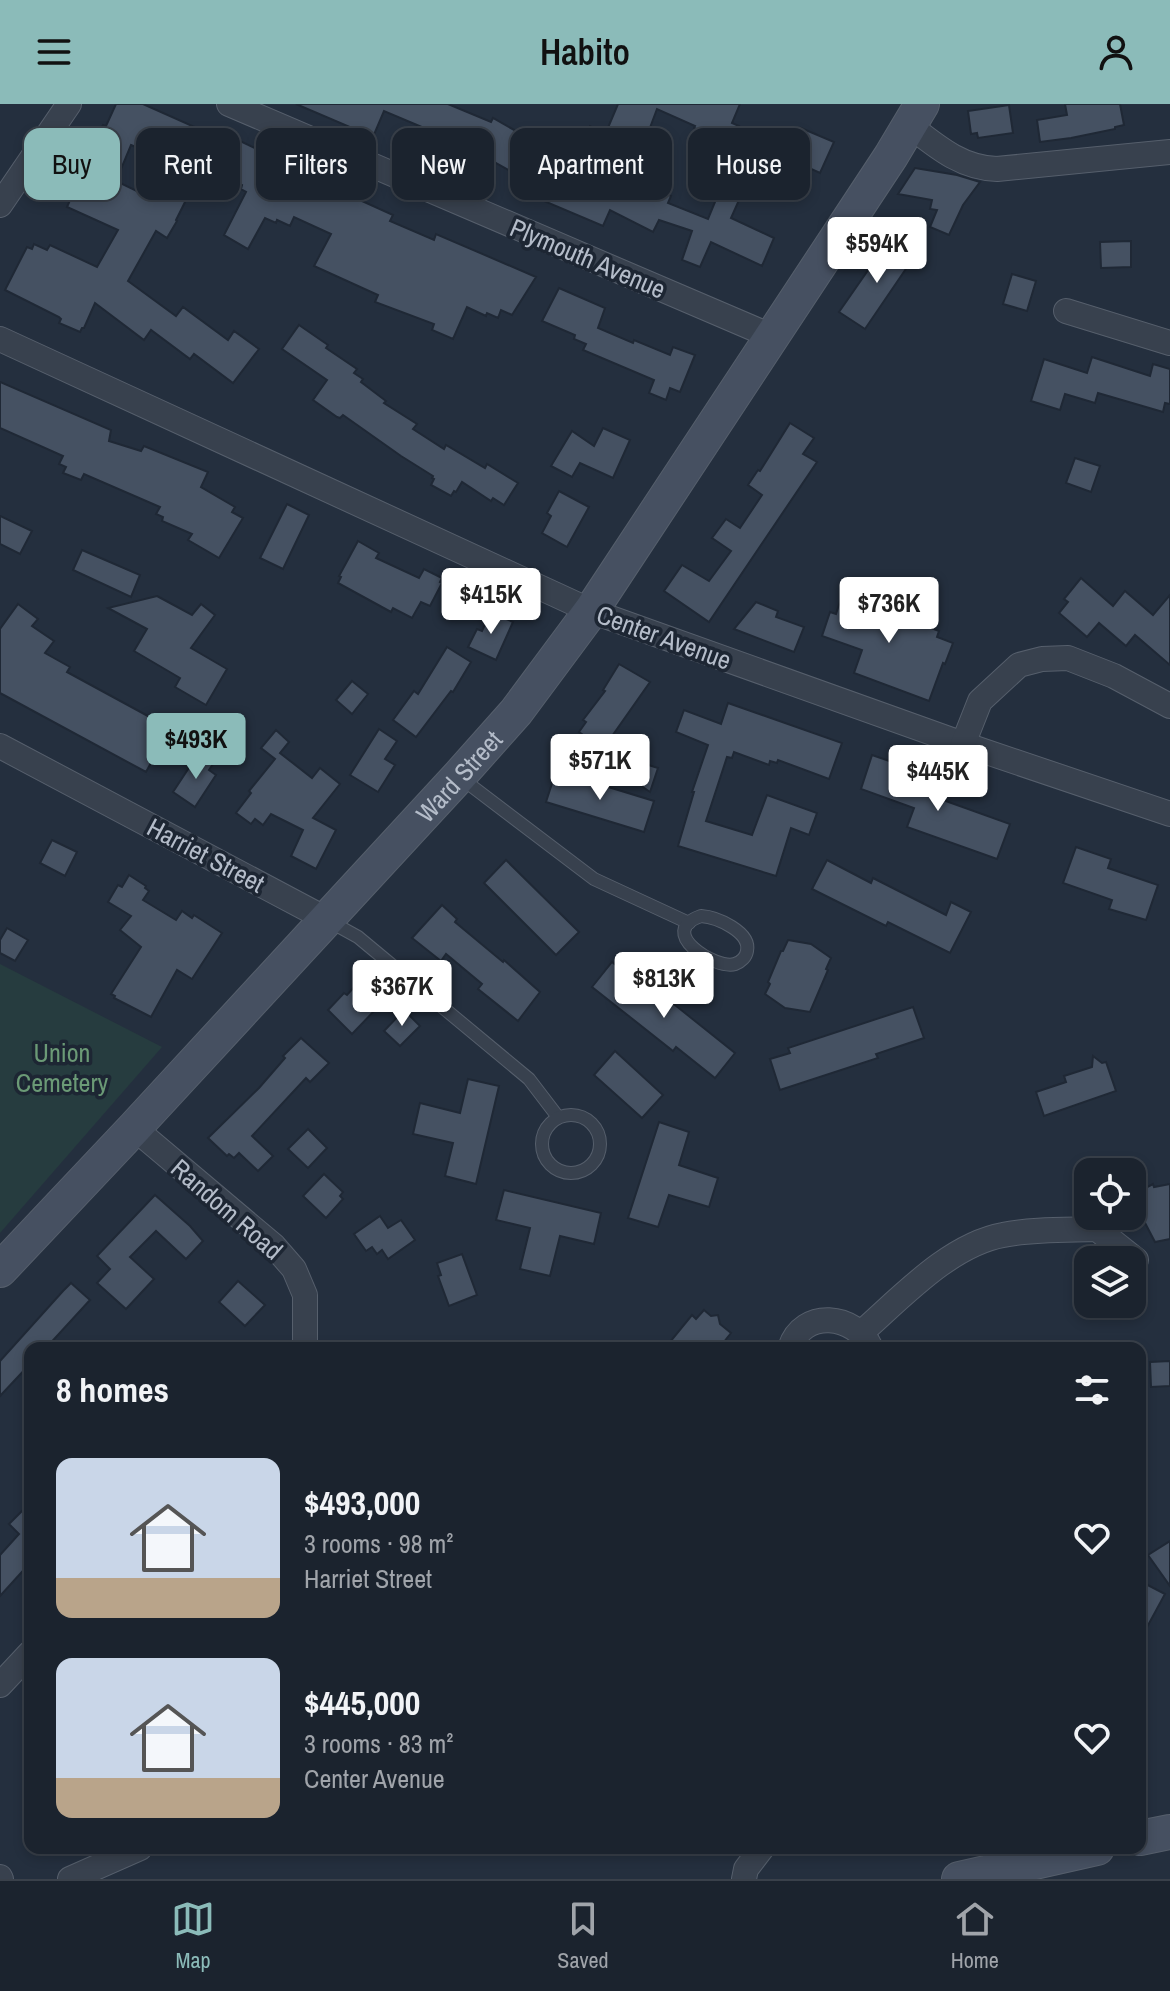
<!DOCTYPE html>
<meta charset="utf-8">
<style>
:root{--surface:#1b232e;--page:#242b36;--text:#f1f3f6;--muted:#a0a4aa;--line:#39404a;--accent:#8bbbb9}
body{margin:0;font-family:"Archivo Narrow",sans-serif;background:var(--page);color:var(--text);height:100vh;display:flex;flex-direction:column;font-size:30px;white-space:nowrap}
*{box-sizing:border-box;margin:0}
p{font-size:26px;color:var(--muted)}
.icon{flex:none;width:44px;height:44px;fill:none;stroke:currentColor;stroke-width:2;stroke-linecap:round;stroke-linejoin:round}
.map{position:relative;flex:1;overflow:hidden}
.panel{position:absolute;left:24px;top:1238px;width:1122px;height:512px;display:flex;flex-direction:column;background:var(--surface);border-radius:16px;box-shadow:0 4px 12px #0003,0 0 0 2px var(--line)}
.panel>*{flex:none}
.hud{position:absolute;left:24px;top:24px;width:1122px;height:72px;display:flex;gap:16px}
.fabs{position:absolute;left:1074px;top:1054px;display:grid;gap:16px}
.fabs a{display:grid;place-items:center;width:72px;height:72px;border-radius:16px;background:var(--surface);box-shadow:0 4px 12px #0003,0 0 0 2px var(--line);font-size:40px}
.price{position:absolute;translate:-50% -68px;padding:0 18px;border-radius:8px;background:#fff;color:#222;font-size:26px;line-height:52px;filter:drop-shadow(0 2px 4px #0008)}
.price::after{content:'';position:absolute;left:50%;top:48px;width:24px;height:18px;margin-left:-12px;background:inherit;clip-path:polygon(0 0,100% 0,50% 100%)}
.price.selected{background:var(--accent);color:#111}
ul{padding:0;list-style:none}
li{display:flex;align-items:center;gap:24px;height:200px;padding:0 32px}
li span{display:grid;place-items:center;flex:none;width:224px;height:160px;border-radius:16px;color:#555}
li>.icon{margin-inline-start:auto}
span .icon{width:96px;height:96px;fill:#fffc;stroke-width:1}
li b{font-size:34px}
h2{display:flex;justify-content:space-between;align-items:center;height:96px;padding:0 32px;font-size:34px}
.chip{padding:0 28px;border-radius:16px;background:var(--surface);box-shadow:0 4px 12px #0003,0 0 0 2px var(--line);font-size:28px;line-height:72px}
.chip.selected{background:var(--accent);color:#111}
header{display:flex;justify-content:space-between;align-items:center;height:104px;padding:0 32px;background:var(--accent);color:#111;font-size:36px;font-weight:600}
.menu{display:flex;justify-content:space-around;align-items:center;height:112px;border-top:2px solid var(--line);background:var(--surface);font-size:22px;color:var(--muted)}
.menu a{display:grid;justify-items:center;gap:4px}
.menu .selected{color:var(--accent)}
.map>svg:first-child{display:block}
</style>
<header><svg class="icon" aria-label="menu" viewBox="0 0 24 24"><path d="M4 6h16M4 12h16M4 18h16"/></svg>Habito<svg class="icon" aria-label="person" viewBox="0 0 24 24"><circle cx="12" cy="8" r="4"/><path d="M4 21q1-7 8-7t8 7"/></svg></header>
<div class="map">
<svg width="1170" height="1775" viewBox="0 0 1170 1775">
<rect width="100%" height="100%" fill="#242f3e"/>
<polygon fill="#263c3f" points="0,860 162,943 0,1129"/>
<g fill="#455162" stroke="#1f2835" stroke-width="2" fill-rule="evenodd">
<path d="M116,0H143L210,30L213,24L286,59L287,57L354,90L353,93L393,111L390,117L434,136L436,130L536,173L512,211L501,206L498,214L487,209L486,212L467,203L453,235L432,226L434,220L375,198L378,191L314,162L331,130L294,113L290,122L277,116L276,119L265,114L248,145L224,131L246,88L241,85L242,81L210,66L206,74L199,70L176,116L177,117L167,134L156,127L128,177L176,212L183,203L228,236L234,227L259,245L233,279L194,250L190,255L151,226L144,236L95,199L84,224H82L80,228L59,219L61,215L59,213L5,186L27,143L32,145L34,140L47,146L50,141L97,163L118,126L67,103L103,21L106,22ZM131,41L164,55L147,92L116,77Z"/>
<polygon points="296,0 448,0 491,18 493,14 539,40 536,44 568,58 590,22 615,37 596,70 638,87 643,77 671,92 668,99 708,115 724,76 744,85 731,114 774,134 762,162 711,138 700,163 682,156 692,127 659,116 653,128 610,106 603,122 525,89 528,77 462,40 384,7 373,33"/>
<polygon points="618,0 740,0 732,19 739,22 731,39 694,24 695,22 657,5 645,37 642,36 641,40 607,26"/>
<polygon points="1065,0 1120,0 1124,21 1115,23 1115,25 1071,34 1040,38 1037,16 1067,11"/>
<polygon points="1009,1 1013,29 978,34 977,29 971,30 968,7"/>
<polygon points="801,24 834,38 820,69 767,45 775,27 796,36"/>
<polygon points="915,64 957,71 980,78 963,101 949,131 930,123 937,106 930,105 932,96 898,90"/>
<polygon points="889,136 914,153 865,225 839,208"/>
<polygon points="1131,137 1131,163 1101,164 1100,138"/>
<polygon points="1012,170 1036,177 1027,207 1003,200"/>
<polygon points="559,184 605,204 598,224 633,239 634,236 670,251 673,243 695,251 680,288 670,284 666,296 649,289 654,276 583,246 586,240 574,235 575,231 542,217"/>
<polygon points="299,221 328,241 326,244 357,265 354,269 363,275 361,278 386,297 384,299 417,320 413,325 444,345 446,341 485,364 487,360 518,379 504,401 493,394 491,397 462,378 456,388 454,387 451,392 431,381 434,375 432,374 433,372 401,352 343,311 340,314 337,313 313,296 327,276 282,245"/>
<polygon points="1092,253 1150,272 1153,260 1170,265 1170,300 1165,299 1163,308 1098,289 1095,299 1065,290 1060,306 1031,297 1044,255 1087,269"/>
<polygon points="0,278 111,326 109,337 141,347 144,342 208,368 201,383 235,403 232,408 243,414 219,454 188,436 192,430 162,417 163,413 156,410 160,403 84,370 81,376 63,369 66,363 59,360 63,352 0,324"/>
<polygon points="790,319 814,334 803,350 817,358 709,518 664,487 682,461 709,477 731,447 712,434 726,415 740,424 762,391 748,381 758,366 760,367"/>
<polygon points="603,324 630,336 613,374 580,359 572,373 551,362 572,327 594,342"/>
<polygon points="1075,354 1100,362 1091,388 1066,379"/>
<polygon points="559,387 589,403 567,443 542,429 551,412 547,409"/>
<polygon points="287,400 309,411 283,465 260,454"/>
<polygon points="0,412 32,427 20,450 0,440"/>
<polygon points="358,437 379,449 376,454 419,474 424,465 442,474 440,478 442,479 430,502 421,498 412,514 393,504 391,508 338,479 341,473 339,472"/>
<polygon points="82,446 140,471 131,493 73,466"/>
<polygon points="1081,474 1113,502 1125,487 1153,511 1170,491 1170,561 1135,531 1126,542 1099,519 1087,533 1059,509 1068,498 1064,495"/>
<polygon points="844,485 871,494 870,498 909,512 908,515 939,527 937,533 953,539 945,560 943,559 929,597 854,569 862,546 822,532 830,508 836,510"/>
<polygon points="157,492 192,511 201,500 215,511 191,544 227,565 206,601 175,583 180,574 134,547 147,525 108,504"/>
<polygon points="756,498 778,507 776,513 804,523 794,548 734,525"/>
<polygon points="18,500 38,515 32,522 54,537 45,549 70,563 67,568 170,624 146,668 0,589 0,525"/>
<polygon points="491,508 513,518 496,556 468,543 477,525 482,527"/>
<polygon points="447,543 471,558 453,588 451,587 416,633 393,616 414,587 418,590"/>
<polygon points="619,560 650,578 598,652 578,638 583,631 579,628 586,618 583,616 605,587 603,586"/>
<polygon points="352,577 368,590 352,610 336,596"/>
<polygon points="728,599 842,639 829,675 778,656 777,659 770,657 769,661 734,648 732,654 727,653 706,717 752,731 767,691 817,709 809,731 791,724 776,772 678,742 694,688 692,688 708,641 676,628 684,606 721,620"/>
<polygon points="379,625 397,637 385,655 395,661 378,688 350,671"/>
<polygon points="276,626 289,638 280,649 312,674 320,664 340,680 313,714 336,726 316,765 291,752 303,726 271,710 263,721 255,715 251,720 236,709 251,689 249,687 275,655 261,644"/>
<polygon points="198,650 213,660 209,666 216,671 195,703 173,688"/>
<polygon points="872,651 898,660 893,678 1010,720 997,755 907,723 914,704 861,685"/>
<polygon points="639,658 658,664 650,688 633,676"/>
<polygon points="556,667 654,697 644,728 546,698"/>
<polygon points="52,736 77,748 65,772 40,759"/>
<polygon points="1076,743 1111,755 1108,764 1158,781 1146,816 1109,805 1112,796 1063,779"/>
<polygon points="506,756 579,828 556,851 484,779"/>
<polygon points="827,756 871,779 873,774 946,811 951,798 971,808 950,849 888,818 886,822 812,785"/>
<polygon points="129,771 146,782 145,784 149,787 143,796 176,816 182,807 192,814 194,811 222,829 192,875 177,866 151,913 114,894 115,892 111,890 141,843 120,826 131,812 108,798 118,781 122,783"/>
<polygon points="442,801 457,815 455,818 503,858 504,856 540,888 518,917 478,885 482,880 446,850 441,857 412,834"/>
<polygon points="7,824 28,836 15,857 0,849 0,836"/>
<polygon points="788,836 811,840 831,854 826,865 828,866 810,908 785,904 765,890 770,880 768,878 781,847 783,847"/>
<polygon points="612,858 666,901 670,897 735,949 715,974 676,943 673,947 592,883"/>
<polygon points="355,882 377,904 352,930 328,906 344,889 347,891"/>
<polygon points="913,903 924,934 876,950 878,954 780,986 770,955 790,949 788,944"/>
<polygon points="404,906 420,922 400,942 384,927"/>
<polygon points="301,934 329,959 310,978 306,974 252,1032 273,1052 258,1067 239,1049 234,1054 229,1050 227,1052 208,1034 259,984 285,954 283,952"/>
<polygon points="615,947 663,991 642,1014 594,971"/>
<polygon points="1093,952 1102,959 1106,958 1116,987 1044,1012 1036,988 1066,978 1064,972 1092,963"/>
<polygon points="468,975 499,982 476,1080 445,1072 453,1039 413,1030 420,999 460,1009"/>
<polygon points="659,1018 689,1028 679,1061 718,1074 709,1103 669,1091 658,1123 628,1114"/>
<polygon points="308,1025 327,1044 308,1064 288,1045"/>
<polygon points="324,1070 343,1088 340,1092 343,1095 326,1114 303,1092"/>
<polygon points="1153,1080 1154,1083 1170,1080 1170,1135 1155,1138 1132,1094 1132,1091"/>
<polygon points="504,1086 601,1109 594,1140 560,1132 550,1172 520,1165 530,1124 496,1116"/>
<polygon points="155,1091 190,1122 203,1137 186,1155 156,1127 130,1153 154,1175 126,1205 97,1179 110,1165 97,1152"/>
<polygon points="380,1112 388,1124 401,1116 415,1136 388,1155 382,1146 377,1150 372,1143 366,1147 354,1130"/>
<polygon points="462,1150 477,1191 449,1202 438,1172 441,1171 437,1159"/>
<polygon points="238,1177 265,1201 245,1222 219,1198"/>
<polygon points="71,1179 90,1196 46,1244 30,1244 30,1260 0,1292 0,1257 63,1187"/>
<polygon points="704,1206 711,1212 718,1211 720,1220 731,1229 719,1244 665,1244 692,1211 696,1215"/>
<polygon points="1170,1257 1170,1282 1151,1283 1150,1258"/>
<polygon points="30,1399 30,1459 0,1492 0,1451 19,1430 9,1420"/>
<polygon points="1170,1437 1170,1482 1148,1451"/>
<polygon points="1140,1477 1165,1490 1140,1536"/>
</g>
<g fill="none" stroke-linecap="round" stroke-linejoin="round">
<g stroke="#565f6c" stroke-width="14">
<g id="service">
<polyline points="461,674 594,775 689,819"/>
<path d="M701,812C717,813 751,828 747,847C746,853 741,858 735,860C716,866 655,828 701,812Z"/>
<polyline points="329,817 358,833 529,975 558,1013"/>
<circle cx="571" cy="1040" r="29"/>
</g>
</g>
<g stroke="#565f6c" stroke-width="26">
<g id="minor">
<polyline points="229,0 771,232"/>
<path d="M909,21C936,42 961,64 997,65L1170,48"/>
<polyline points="0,101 69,0"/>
<polyline points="1066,207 1170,239"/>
<polyline points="0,235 591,507 963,640 1170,710"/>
<polyline points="963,640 980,597 1019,561 1042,555 1068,554 1114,572 1170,602"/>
<polyline points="0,642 326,815"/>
<polyline points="134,1024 274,1142 294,1165 305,1191 305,1244"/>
<path d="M861,1229C901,1194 949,1141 1003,1131C1031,1125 1067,1126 1097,1125L1136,1156"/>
<path d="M790,1244C803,1204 855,1210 871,1244"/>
<polyline points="0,1581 30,1549"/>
<polyline points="0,1773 1,1775"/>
<polyline points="70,1775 140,1744"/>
<polyline points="744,1775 746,1765 762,1744"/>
</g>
</g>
<g stroke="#565f6c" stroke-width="36">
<g id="secondary">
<path id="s1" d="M0,1166L134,1024L459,672L516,608L591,507L891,52L922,0"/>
<polyline points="1140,1734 1170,1728"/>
<polyline points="959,1775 1097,1744"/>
</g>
</g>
<use href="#service" stroke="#38414e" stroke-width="12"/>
<use href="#minor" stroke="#38414e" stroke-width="24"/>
<use href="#secondary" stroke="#465061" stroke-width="34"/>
</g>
<g text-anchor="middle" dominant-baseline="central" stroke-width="7" stroke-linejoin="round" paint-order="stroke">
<g font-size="26" fill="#b4bcc9" stroke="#1d2633">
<text transform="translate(588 154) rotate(23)">Plymouth Avenue</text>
<text transform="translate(664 533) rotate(20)">Center Avenue</text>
<text stroke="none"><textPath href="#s1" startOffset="674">Ward Street</textPath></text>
<text transform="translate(206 751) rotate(28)">Harriet Street</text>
<text transform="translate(227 1105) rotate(41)">Random Road</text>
</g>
<g font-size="26" fill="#6b9a76" stroke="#1d2633">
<text x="62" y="948">Union<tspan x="62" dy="30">Cemetery</tspan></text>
</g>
</g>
</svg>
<div class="fabs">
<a><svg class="icon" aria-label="locate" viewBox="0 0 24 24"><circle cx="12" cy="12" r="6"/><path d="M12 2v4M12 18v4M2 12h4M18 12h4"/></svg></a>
<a><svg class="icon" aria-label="layers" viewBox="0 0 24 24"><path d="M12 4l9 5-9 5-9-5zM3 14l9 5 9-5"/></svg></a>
</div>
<b class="price" style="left:877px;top:181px">$594K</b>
<b class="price" style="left:491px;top:532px">$415K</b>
<b class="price" style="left:889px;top:541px">$736K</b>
<b class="price selected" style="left:196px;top:677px">$493K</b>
<b class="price" style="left:600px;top:698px">$571K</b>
<b class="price" style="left:938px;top:709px">$445K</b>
<b class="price" style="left:664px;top:916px">$813K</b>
<b class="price" style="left:402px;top:924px">$367K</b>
<div class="hud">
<a class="chip selected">Buy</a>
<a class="chip">Rent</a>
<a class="chip">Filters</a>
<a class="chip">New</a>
<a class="chip">Apartment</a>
<a class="chip">House</a>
</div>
<section class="panel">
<h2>8 homes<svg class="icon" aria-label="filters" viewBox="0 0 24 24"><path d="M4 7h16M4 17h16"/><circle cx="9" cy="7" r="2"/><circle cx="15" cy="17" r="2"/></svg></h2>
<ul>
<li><span style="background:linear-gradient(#c9d6e8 75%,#b9a48a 0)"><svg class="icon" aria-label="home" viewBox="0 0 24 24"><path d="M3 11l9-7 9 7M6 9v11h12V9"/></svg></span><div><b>$493,000</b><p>3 rooms · 98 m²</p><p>Harriet Street</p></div><svg class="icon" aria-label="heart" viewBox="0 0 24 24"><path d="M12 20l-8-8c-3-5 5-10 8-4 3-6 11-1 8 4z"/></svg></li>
<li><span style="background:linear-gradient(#c9d6e8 75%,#b9a48a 0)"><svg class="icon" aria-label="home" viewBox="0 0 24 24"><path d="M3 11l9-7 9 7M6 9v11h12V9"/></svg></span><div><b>$445,000</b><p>3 rooms · 83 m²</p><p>Center Avenue</p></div><svg class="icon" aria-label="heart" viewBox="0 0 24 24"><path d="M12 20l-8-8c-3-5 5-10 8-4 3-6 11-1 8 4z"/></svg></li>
</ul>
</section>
</div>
<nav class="menu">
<a class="selected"><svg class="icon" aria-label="map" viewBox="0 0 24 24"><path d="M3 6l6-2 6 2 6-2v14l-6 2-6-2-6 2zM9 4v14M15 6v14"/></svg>Map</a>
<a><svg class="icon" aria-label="saved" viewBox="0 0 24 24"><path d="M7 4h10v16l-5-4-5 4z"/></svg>Saved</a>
<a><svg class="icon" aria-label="home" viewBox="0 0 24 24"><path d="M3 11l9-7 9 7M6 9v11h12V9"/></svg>Home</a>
</nav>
